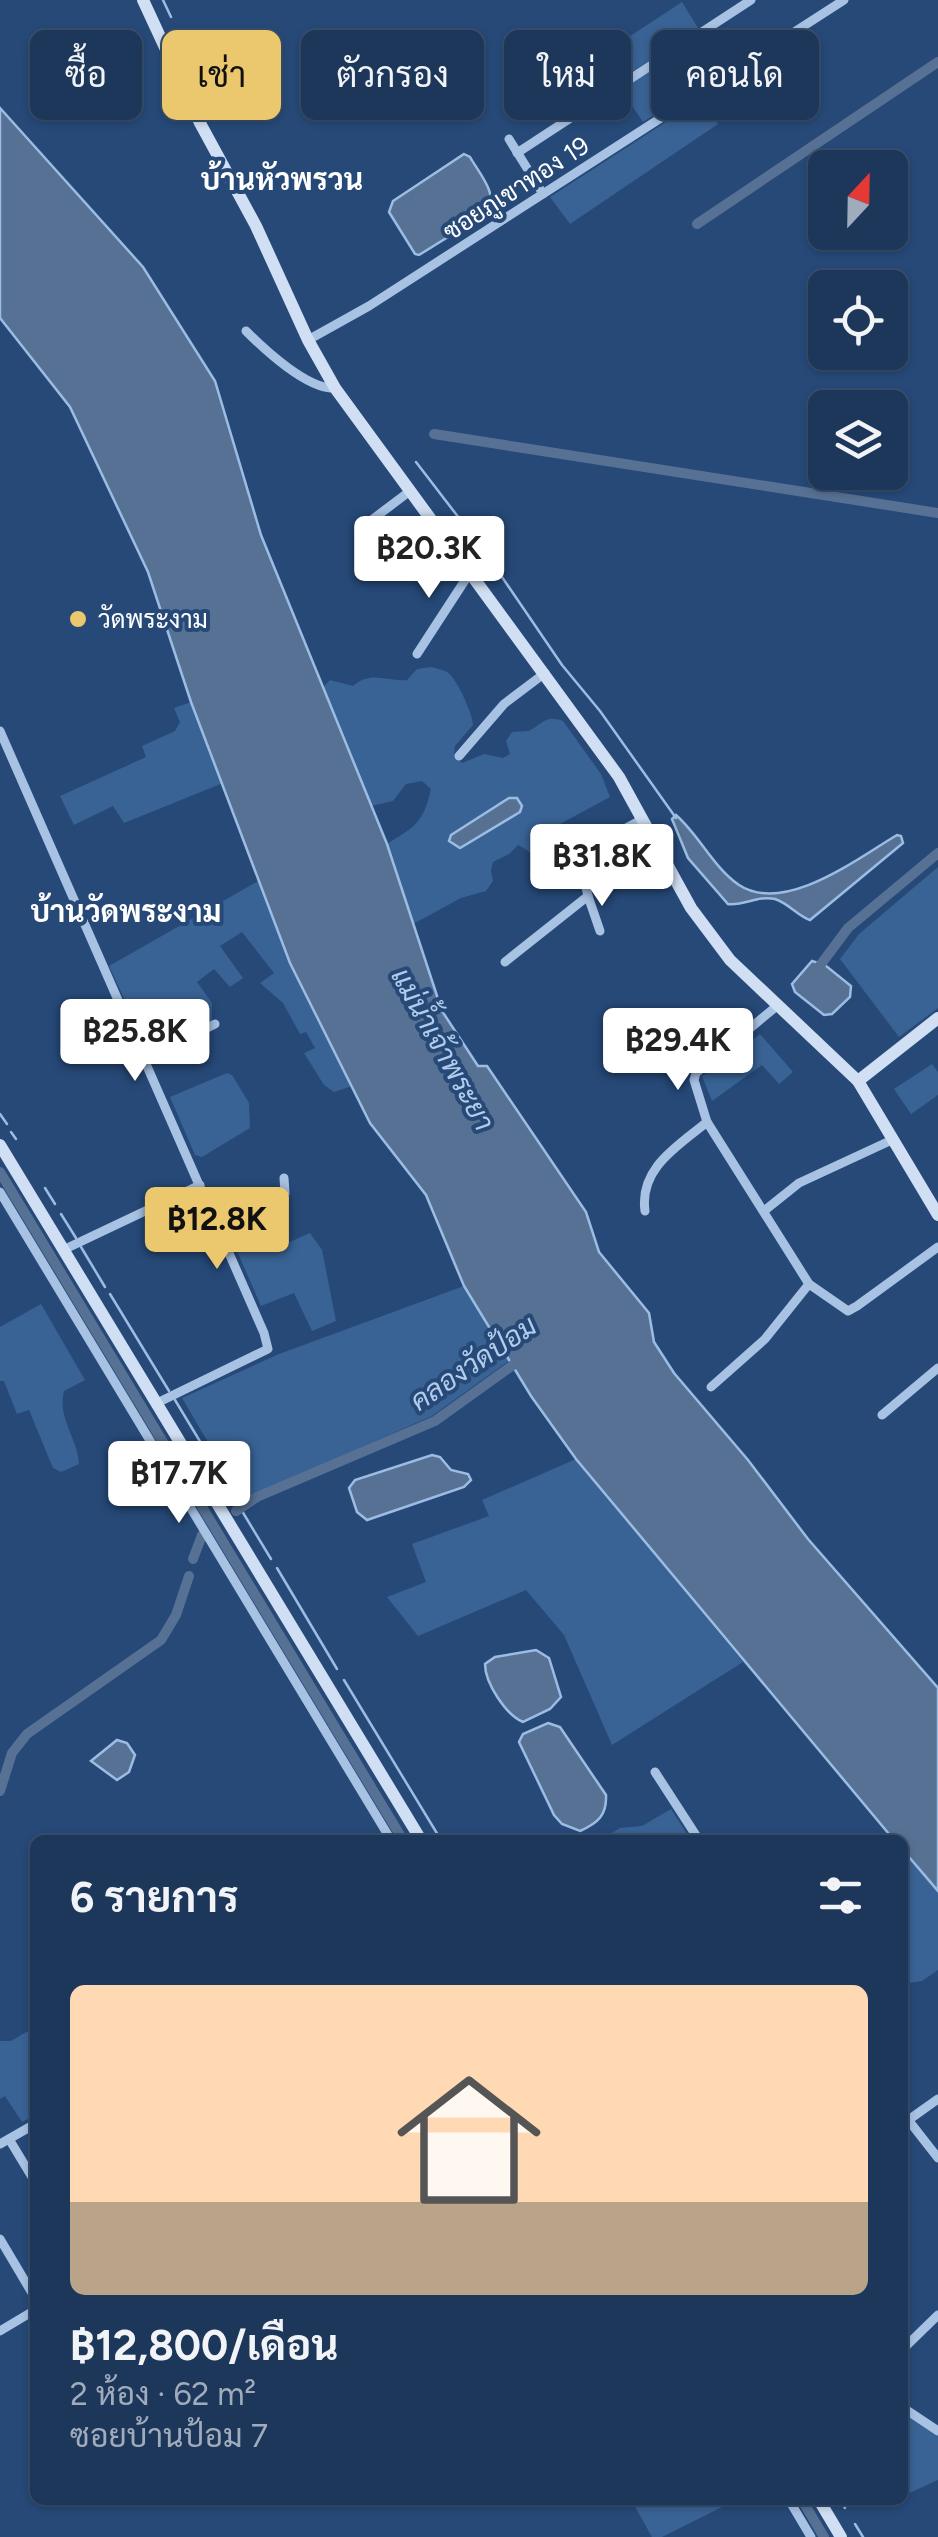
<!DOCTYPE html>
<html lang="th">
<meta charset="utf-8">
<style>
:root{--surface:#1c375a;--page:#294263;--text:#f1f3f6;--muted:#a0acbb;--line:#3a5170;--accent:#ebc76d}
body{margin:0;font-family:Figtree,Sarabun,sans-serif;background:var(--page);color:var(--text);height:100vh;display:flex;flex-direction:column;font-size:38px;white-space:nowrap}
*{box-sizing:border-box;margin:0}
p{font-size:32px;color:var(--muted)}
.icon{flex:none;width:55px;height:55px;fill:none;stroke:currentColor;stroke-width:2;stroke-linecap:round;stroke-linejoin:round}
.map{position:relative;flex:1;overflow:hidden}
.sheet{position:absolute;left:30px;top:1835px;width:878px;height:670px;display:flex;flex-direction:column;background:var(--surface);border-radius:15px;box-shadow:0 2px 8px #0004,0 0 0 2px var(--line)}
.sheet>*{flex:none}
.guide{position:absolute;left:30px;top:30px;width:880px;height:90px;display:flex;gap:20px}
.needle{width:65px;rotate:22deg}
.buttons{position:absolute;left:808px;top:150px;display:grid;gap:20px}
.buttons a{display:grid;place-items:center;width:100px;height:100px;border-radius:15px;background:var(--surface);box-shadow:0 2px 8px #0004,0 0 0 2px var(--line);font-size:50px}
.price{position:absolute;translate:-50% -85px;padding:0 22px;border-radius:10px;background:#fff;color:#222;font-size:32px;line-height:65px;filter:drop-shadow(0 2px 5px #0008)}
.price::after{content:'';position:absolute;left:50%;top:60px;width:30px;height:22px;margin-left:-15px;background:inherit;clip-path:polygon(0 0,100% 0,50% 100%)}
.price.active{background:var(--accent);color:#111}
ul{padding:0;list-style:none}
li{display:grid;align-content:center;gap:20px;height:530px;padding:0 40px}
li span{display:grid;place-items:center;height:310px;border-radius:15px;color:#555}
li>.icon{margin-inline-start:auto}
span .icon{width:180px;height:180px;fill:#fffc;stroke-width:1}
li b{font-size:42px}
h2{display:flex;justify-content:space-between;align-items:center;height:120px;padding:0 40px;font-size:42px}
.pill{padding:0 35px;border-radius:15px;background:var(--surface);box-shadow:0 2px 8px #0004,0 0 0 2px var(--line);font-size:35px;line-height:90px}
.pill.active{background:var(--accent);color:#111}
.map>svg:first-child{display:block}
</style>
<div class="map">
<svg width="938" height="2537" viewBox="0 0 938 2537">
<rect width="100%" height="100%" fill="#264978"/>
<g fill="#396395" fill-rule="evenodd">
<polygon points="682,2 698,28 614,84 597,58"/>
<polygon points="700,39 721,72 643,122 621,89"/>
<polygon points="700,100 718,124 570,224 550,197"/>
<path d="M431,667C432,667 446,671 447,672C457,678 473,715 473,725L455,746L454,754L462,763L484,754L503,758L510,754L506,741L512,732C513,732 526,731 528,731C542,725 545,714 563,721L601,774L610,797L560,824C571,843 579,863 575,885L571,886L564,881C561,860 550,862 533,854C528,852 523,847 518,845L509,854L493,862L491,870L493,881L486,891L461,898L413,924L387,844C416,826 423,823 431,789L422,781L406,784L393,801L371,806L323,687L330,680L353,686C372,670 386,682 407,680L417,669ZM509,798L522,806L520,812L460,848L449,842L451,834Z"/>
<polygon points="191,702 223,783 124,823 113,806 74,825 60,796 146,757 142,746 175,731 180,722 174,708"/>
<polygon points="633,834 641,838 654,868 650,876 633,884 618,872 611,872 604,881 594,885 583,861 591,851"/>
<polygon points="938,867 938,1008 899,1037 840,959 859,934"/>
<polygon points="260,880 291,963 352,1086 334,1092 324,1085 304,1053 315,1048 306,1032 300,1034 283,1003 260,983 274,973 242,932 220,946 243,978 230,987 214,969 197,982 212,1003 212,1020 149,1052 109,966"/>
<polygon points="760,1034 793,1072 779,1084 762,1065 712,1101 702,1076 731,1058"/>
<polygon points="932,1064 938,1072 938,1095 911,1114 894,1089"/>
<polygon points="227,1073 232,1075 249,1103 250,1128 202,1157 195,1155 170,1097"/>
<polygon points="250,1208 274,1249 310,1233 322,1250 336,1321 312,1331 294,1293 261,1306 220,1212 223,1209"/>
<polygon points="464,1286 510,1360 432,1416 242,1500 182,1398 279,1354"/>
<path d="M41,1304L85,1380L64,1391C57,1418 78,1439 79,1464L61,1472L53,1468L29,1410L17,1414L4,1381H0V1327Z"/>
<polygon points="576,1459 743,1662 612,1745 564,1635 526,1590 418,1636 387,1597 426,1582 412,1544 489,1516 482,1500"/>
<polygon points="671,1809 691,1840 600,1840 620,1828 642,1826"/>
<polygon points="902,1850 938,1891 938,1970 922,1981 903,1984"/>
<polygon points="35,2027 35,2115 22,2122 5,2096 0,2099 0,2041 11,2041"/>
<polygon points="902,2409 938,2433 938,2480 903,2496"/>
<polygon points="639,2500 736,2500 662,2537 652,2537 633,2503"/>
</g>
<g fill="#577194" stroke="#9cbde3" stroke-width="2.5">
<polygon points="0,108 143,267 215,381 261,535 387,844 442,1011 478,1066 487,1066 586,1212 599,1252 649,1313 654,1342 674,1373 748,1460 808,1539 938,1688 938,1891 903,1850 902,1840 894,1840 576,1459 531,1396 464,1286 426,1195 370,1123 290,963 191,702 148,572 70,407 0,318"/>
<path d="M464,154L470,157C479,173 499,195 488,212L419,255L415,254L389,212L393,201Z"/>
<polygon points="509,798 517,798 522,806 520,812 460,848 449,841 451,835"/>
<path d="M676,815C699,835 713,867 739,885C785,915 858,858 897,835L901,836L903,843L810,920C798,916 788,903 775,899C758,895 744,906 728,904L688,858L672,819Z"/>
<polygon points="812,961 825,965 851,986 850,997 832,1014 824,1015 795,992 792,984"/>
<polygon points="432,1455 440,1457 451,1470 468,1474 471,1480 464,1487 367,1520 357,1512 349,1488 355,1480"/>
<path d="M536,1650L549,1658L561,1697L550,1709L523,1722C506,1715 485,1683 485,1664L495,1657Z"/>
<path d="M548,1723L560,1727L606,1795C607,1815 598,1823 580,1831L562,1824L554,1815L519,1742L523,1734Z"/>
<polygon points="117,1740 127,1743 135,1755 129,1772 117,1780 91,1761"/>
</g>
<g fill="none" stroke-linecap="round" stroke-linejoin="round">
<g stroke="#9cbde3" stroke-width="2.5">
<polyline points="163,0 171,17"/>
<polyline points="416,462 482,548"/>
<polyline points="487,555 562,665 600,711 676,818"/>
<polyline points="0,1114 7,1124"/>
<polyline points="11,1132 16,1139"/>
<polyline points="45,1188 55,1204"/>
<polyline points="61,1214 76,1238"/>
<polyline points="81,1247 105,1287"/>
<polyline points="110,1294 169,1391"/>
<polyline points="175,1400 271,1559"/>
<polyline points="277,1568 337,1669"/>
<polyline points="344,1680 441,1840"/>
<polyline points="840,2500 845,2508"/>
<polyline points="855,2524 863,2537"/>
</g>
<g stroke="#577194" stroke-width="10">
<polyline points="697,224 938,62"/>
<polyline points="434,434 938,513"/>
<polyline points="816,971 848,928 938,853"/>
<polyline points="0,1172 403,1840"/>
<polyline points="236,1511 257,1497 435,1421 524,1357"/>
<polyline points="193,1559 202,1535"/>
<polyline points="0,1791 12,1753 27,1734 161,1640 176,1615 189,1576"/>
<polyline points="802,2500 824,2537"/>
</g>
<g stroke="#a8c2e3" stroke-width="9">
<polyline points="509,139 543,194"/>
<polyline points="517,153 751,0"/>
<path d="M246,331C265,350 308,390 335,388"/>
<polyline points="308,340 369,306 844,0"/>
<polyline points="369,522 410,491"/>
<polyline points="417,654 471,571"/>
<polyline points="0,731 264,1333 268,1349 157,1403"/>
<polyline points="459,756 504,704 545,673"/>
<polyline points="588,896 600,931"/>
<polyline points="505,962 588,896 578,854 643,819"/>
<polyline points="145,1059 215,1024"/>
<polyline points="707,1122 809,1284 848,1311 857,1306 938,1247"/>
<polyline points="0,1192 391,1840"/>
<path d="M204,1194C234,1204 256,1203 285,1193L284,1178"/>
<path d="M645,1211C639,1168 678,1146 707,1122L694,1080L696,1073L778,1005"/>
<polyline points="764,1211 799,1183 894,1139"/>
<polyline points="63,1250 200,1185"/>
<polyline points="711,1387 765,1339 809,1284"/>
<polyline points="882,1415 938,1368"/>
<polyline points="655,1772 699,1840"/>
<polyline points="902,2112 938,2158"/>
<polyline points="907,2121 938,2099"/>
<polyline points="9,2139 35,2182"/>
<polyline points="0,2144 35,2124"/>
<polyline points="0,2239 35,2298"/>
<polyline points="0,2331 35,2310"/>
<polyline points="902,2350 938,2315"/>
<polyline points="902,2407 938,2431"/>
<polyline points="789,2500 811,2537"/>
</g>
<g stroke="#d0dff3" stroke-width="12">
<polyline points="143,0 200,123 256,226 308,340 335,388 619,777 691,908 730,960 858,1081 938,1215"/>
<polyline points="858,1081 938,1018"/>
<polyline points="0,1145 421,1840"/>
<polyline points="819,2500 841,2537"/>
</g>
</g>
<circle fill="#ebc76d" stroke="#264978" stroke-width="4" cx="78" cy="619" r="10"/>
<g text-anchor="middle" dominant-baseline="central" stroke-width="8" stroke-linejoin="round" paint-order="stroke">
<g font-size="25" fill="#fff" stroke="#264978">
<text transform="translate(516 188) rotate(-33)">ซอยภูเขาทอง 19</text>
</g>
<g font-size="25" fill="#fff" stroke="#264978" text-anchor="start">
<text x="98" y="619">วัดพระงาม</text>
</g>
<g font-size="28" font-style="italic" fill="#b3cceb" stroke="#264978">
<text transform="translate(443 1049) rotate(61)">แม่น้ำเจ้าพระยา</text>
<text transform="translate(473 1363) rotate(-34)">คลองวัดป้อม</text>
</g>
<g font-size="30" font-weight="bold" fill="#fff" stroke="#264978">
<text x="282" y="179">บ้านหัวพรวน</text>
<text x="126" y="911">บ้านวัดพระงาม</text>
</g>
</g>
</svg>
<div class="buttons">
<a><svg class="needle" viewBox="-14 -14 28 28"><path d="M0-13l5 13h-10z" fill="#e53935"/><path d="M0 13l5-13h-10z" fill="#a0acbb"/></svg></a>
<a><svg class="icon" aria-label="locate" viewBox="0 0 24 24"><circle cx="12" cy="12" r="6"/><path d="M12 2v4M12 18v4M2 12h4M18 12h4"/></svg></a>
<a><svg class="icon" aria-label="layers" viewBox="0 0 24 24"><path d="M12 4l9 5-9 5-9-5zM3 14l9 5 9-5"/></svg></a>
</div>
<b class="price" style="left:429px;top:601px">฿20.3K</b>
<b class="price" style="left:602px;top:909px">฿31.8K</b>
<b class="price" style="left:135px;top:1084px">฿25.8K</b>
<b class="price" style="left:678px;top:1093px">฿29.4K</b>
<b class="price active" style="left:217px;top:1272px">฿12.8K</b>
<b class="price" style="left:179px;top:1526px">฿17.7K</b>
<div class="guide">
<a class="pill">ซื้อ</a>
<a class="pill active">เช่า</a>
<a class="pill">ตัวกรอง</a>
<a class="pill">ใหม่</a>
<a class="pill">คอนโด</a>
</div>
<section class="sheet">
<h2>6 รายการ<svg class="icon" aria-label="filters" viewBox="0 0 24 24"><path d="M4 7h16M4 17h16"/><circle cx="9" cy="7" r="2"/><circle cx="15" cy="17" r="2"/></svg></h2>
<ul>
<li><span style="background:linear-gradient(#ffd9b3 70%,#b9a48a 0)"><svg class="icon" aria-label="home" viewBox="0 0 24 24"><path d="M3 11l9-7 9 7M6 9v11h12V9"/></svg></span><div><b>฿12,800/เดือน</b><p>2 ห้อง · 62 m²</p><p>ซอยบ้านป้อม 7</p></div></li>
</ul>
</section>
</div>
